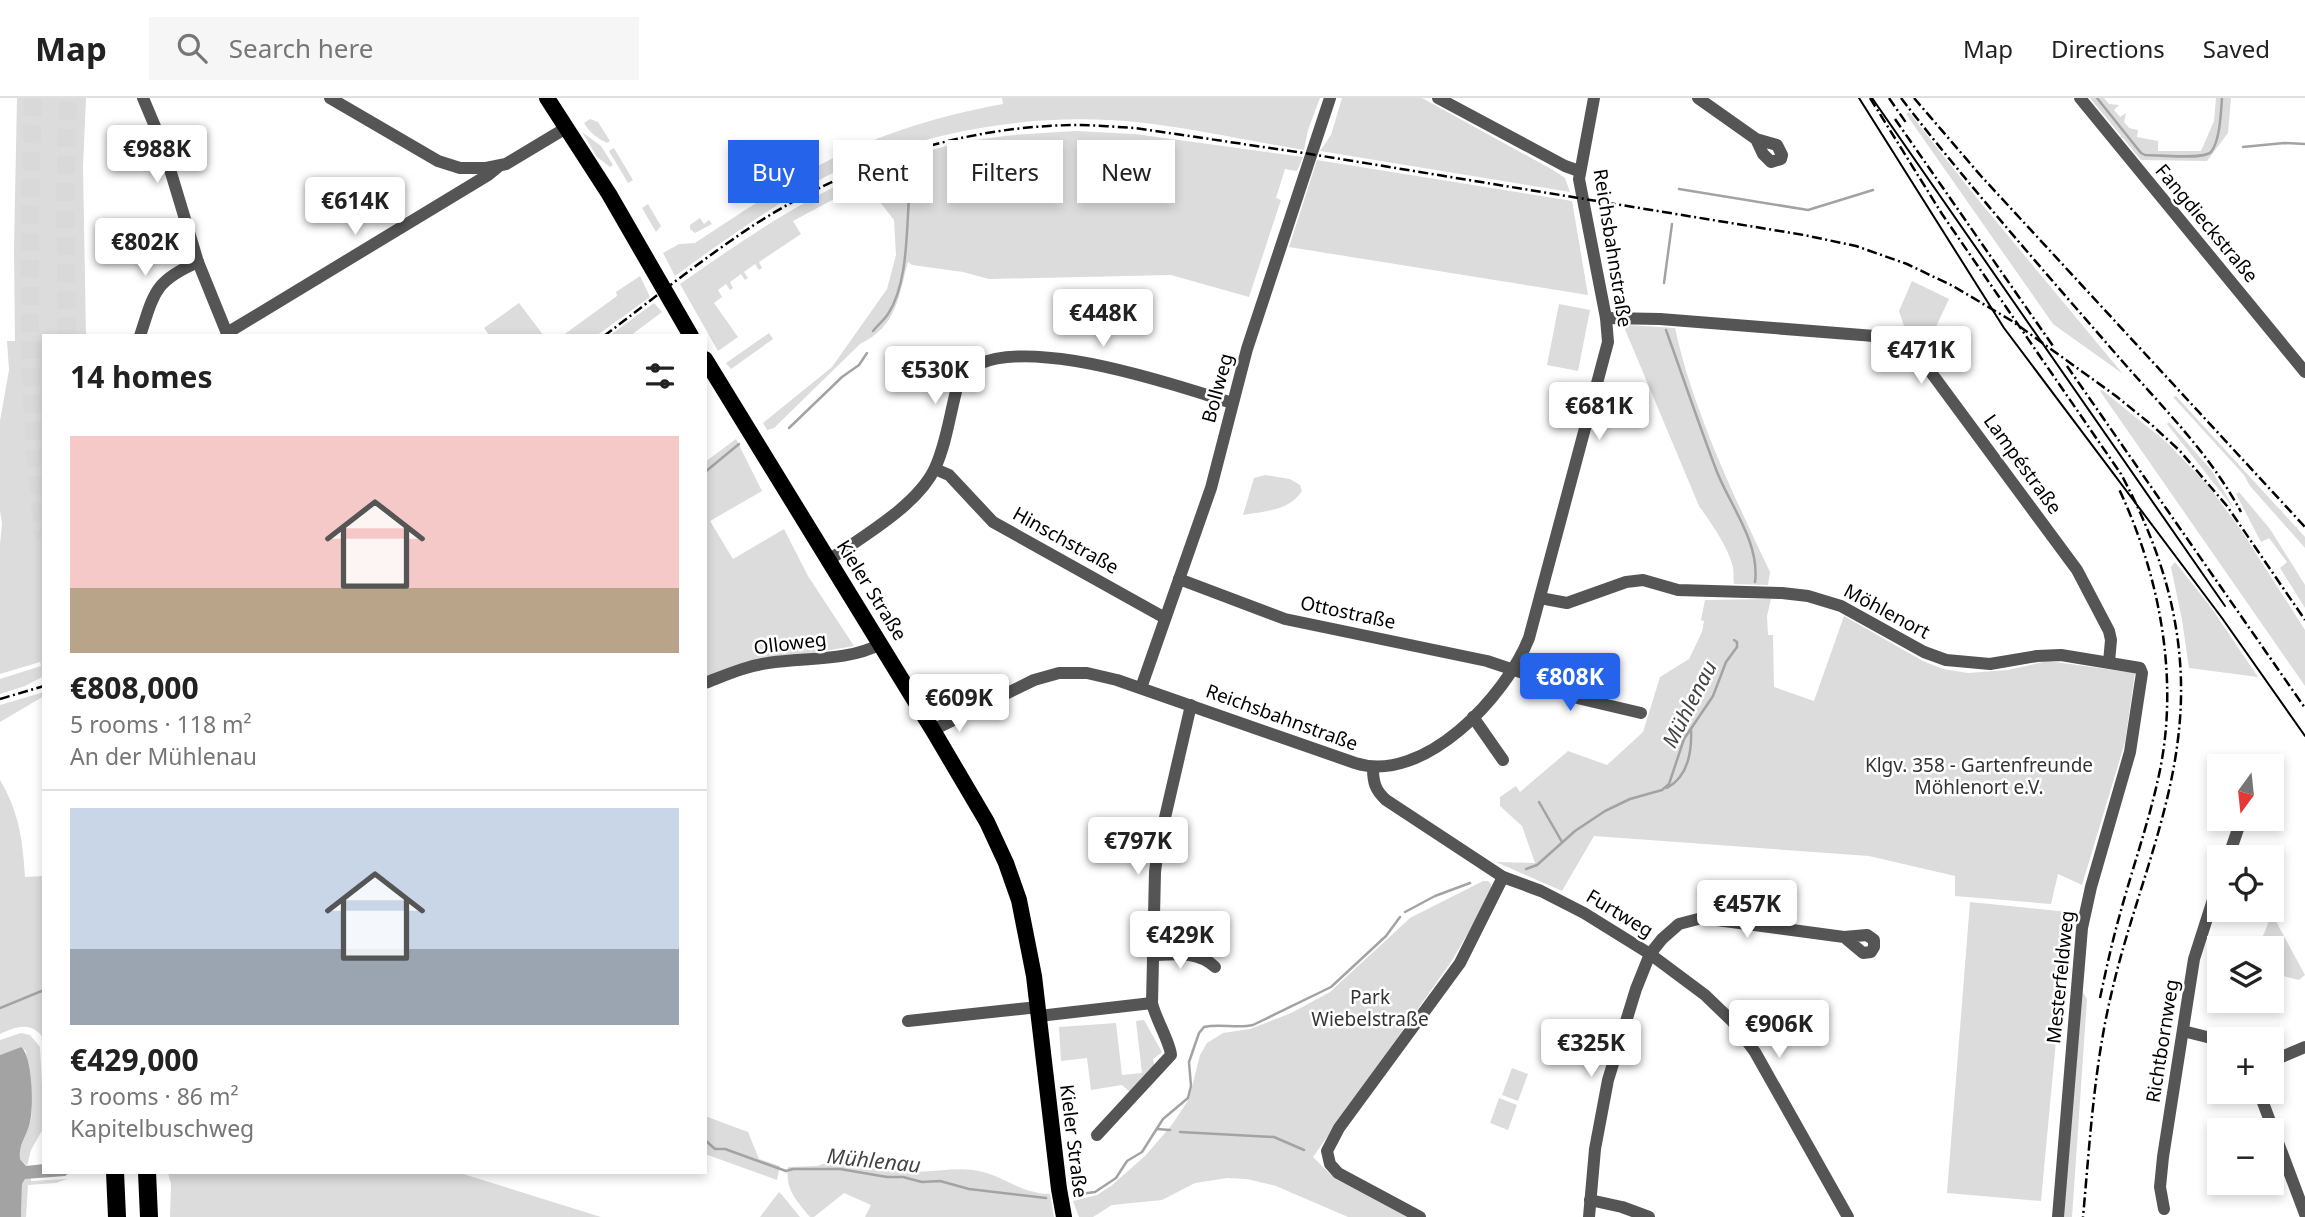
<!DOCTYPE html>
<meta charset="utf-8">
<style>
:root{--surface:#fff;--page:#f6f6f6;--text:#222;--muted:#767676;--line:#e0e0e0;--accent:#2563eb}
body{margin:0;font-family:"Noto Sans",sans-serif;background:var(--page);color:var(--text);height:100vh;display:flex;flex-direction:column;font-size:26px;white-space:nowrap}
*{box-sizing:border-box;margin:0}
p{font-size:23px;color:var(--muted)}
.icon{flex:none;width:38px;height:38px;fill:none;stroke:currentColor;stroke-width:2;stroke-linecap:round;stroke-linejoin:round}
.map{position:relative;flex:1;overflow:hidden}
.side{position:absolute;left:42px;top:236px;width:665px;height:840px;display:flex;flex-direction:column;background:var(--surface);border-radius:0px;box-shadow:0 4px 10px #0003}
.side>*{flex:none}
.guide{position:absolute;left:728px;top:42px;width:665px;height:63px;display:flex;gap:14px}
.needle{width:46px;rotate:195deg}
.fabs{position:absolute;left:2207px;top:656px;display:grid;gap:14px}
.fabs a{display:grid;place-items:center;width:77px;height:77px;border-radius:0px;background:var(--surface);box-shadow:0 4px 10px #0003;font-size:35px}
.price{position:absolute;translate:-50% -60px;padding:0 16px;border-radius:7px;background:#fff;color:#222;font-size:23px;line-height:46px;filter:drop-shadow(0 2px 4px #0008)}
.price::after{content:'';position:absolute;left:50%;top:42px;width:21px;height:16px;margin-left:-10px;background:inherit;clip-path:polygon(0 0,100% 0,50% 100%)}
.price.on{background:var(--accent);color:#fff}
ul{padding:0;list-style:none}
li{display:grid;align-content:center;gap:14px;height:371px;padding:0 28px}
li+li{border-top:2px solid var(--line)}
li span{display:grid;place-items:center;height:217px;border-radius:0px;color:#555}
li>.icon{margin-inline-start:auto}
span .icon{width:126px;height:126px;fill:#fffc;stroke-width:1}
li b{font-size:30px}
h2{display:flex;justify-content:space-between;align-items:center;height:84px;padding:0 28px;font-size:30px}
.chip{padding:0 24px;border-radius:0px;background:var(--surface);box-shadow:0 4px 10px #0003;font-size:24px;line-height:63px}
.chip.on{background:var(--accent);color:#fff}
header{display:flex;align-items:center;gap:42px;box-sizing:border-box;height:98px;padding:0 35px;background:var(--surface);border-bottom:2px solid var(--line)}
header strong{font-size:33px}
nav{display:flex;gap:38px;margin-inline-start:auto;font-size:24px}
.search{width:490px;height:63px;background:var(--page);display:flex;align-items:center;gap:18px;box-sizing:border-box;padding:0 24px;border-radius:0px;color:var(--muted);font-size:26px}
.map>svg:first-child{display:block}
</style>
<header>
<strong>Map</strong>
<div class="search"><svg class="icon" aria-label="search" viewBox="0 0 24 24"><circle cx="10" cy="10" r="6"/><path d="M15 15l6 6"/></svg>Search here</div>
<nav><a>Map</a><a>Directions</a><a>Saved</a></nav>
</header>
<div class="map">
<svg width="2305" height="1119" viewBox="0 0 2305 1119">
<rect width="100%" height="100%" fill="#fff"/>
<g fill="#dcdcdc">
<polygon points="17,0 86,0 83,69 86,238 44,238 44,578 25,588 0,596 0,581 41,568 40,564 0,576 0,447 2,425 0,413 0,323 9,272 7,243 15,243 14,152"/>
<path d="M1002,0H1320L1308,32L1304,52C1249,43 1192,30 1136,24C1053,16 969,26 890,53C868,61 846,68 825,79C772,108 724,142 675,178L663,155L679,146L695,145C733,120 770,95 809,73C869,39 936,18 1003,6Z"/>
<polygon points="1342,0 1422,0 1553,72 1565,80 1570,94 1320,53 1331,37"/>
<polygon points="2090,0 2104,0 2109,6 2119,7 2114,12 2120,19 2126,15 2124,24 2129,30 2138,32 2137,39 2158,43 2158,53 2201,53 2214,23 2216,0 2231,0 2228,35 2207,63 2141,62"/>
<polygon points="1909,14 1971,93 2123,276 2053,226 1906,16"/>
<path d="M590,21L598,24L610,43L607,45C597,40 590,35 584,25Z"/>
<path d="M1077,33L1135,36L1303,59L1297,73L1285,71L1276,100L1281,102L1249,199L1171,177L989,181L963,174L912,167L908,164C898,200 897,228 860,246L774,330L767,332L763,325L832,269L887,191L896,157L894,122L873,95L847,94L793,123L801,136L759,164L762,170L759,172L755,166L744,174L748,180L745,182L741,176L730,184L733,190L730,192L726,186L718,192L722,199L714,205L738,239L718,253L680,186C776,119 857,63 976,42C1009,36 1043,35 1077,33Z"/>
<polygon points="582,34 601,48 613,67 610,69 597,59"/>
<polygon points="614,50 633,82 628,85 609,53"/>
<polygon points="1317,62 1572,103 1588,197 1289,149"/>
<polygon points="648,106 661,128 656,134 642,110"/>
<polygon points="700,120 704,126 709,122 712,126 695,135 690,131 690,127"/>
<polygon points="640,178 650,199 596,238 562,238 617,198 616,194"/>
<polygon points="1912,183 1949,201 1934,233 1921,248 1906,234 1899,213"/>
<polygon points="519,205 544,238 490,238 484,230"/>
<polygon points="654,205 662,214 630,238 609,238"/>
<polygon points="1559,206 1590,212 1578,273 1547,267"/>
<path d="M1629,227L1675,230C1693,313 1734,398 1770,474L1768,487L1734,486C1733,481 1734,475 1733,469C1727,447 1712,426 1699,408L1624,229Z"/>
<polygon points="769,235 773,241 731,271 726,265"/>
<polygon points="2102,292 2165,343 2207,386 2241,432 2305,532 2305,588 2100,293"/>
<polygon points="2176,298 2305,439 2305,450 2250,388 2244,377 2173,299"/>
<polygon points="2169,324 2212,373 2235,412 2167,326"/>
<polygon points="736,341 762,393 710,423 733,461 784,431 808,478 854,548 755,565 705,579 705,364"/>
<path d="M1265,377L1290,381L1300,387L1302,393C1289,413 1265,413 1243,417L1254,380Z"/>
<polygon points="2239,394 2270,431 2305,487 2305,510 2280,470 2287,464 2269,440 2261,444 2236,396"/>
<polygon points="2175,464 2210,508 2258,579 2189,570 2182,522 2171,469"/>
<polygon points="1771,501 1767,518 1768,537 1773,537 1774,589 1814,603 1844,518 1923,563 1943,571 1968,575 2008,572 2048,563 2135,575 2125,644 2082,787 2058,776 2051,806 1955,798 1955,778 1869,758 1594,738 1562,793 1496,764 1535,765 1522,728 1500,708 1500,699 1516,688 1520,694 1568,653 1607,667 1643,634 1660,579 1689,561 1702,534 1704,523 1701,522 1705,502"/>
<polygon points="44,594 44,598 0,624 0,607"/>
<path d="M0,682C19,714 23,743 25,779L44,778V941C32,923 17,928 0,936Z"/>
<polygon points="1483,783 1488,783 1491,786 1491,796 1451,864 1313,1059 1331,1077 1407,1119 1348,1119 1276,1088 1247,1081 1227,1080 1195,1085 1162,1102 1112,1107 1093,1119 1079,1119 1073,1103 1097,1097 1111,1088 1145,1058 1171,1028 1189,1001 1200,957 1207,945 1223,935 1250,931 1291,915 1330,894 1410,820"/>
<polygon points="1970,804 2068,814 2041,1103 1947,1095"/>
<polygon points="2272,816 2305,877 2299,882 2272,875 2272,850 2258,850"/>
<polygon points="2078,886 2087,901 2072,1119 2063,1119"/>
<polygon points="1144,922 1162,954 1153,961 1155,970 1130,994 1122,987 1091,992 1087,960 1061,963 1059,929 1116,925 1122,977 1142,975 1136,923"/>
<polygon points="21,935 30,937 40,949 44,1029 31,1052 27,1068 20,1061 19,1054 31,1022 32,1011 26,953 21,949 0,957 0,942"/>
<polygon points="1512,970 1528,976 1518,1003 1502,997"/>
<polygon points="1499,1000 1517,1007 1508,1032 1490,1025"/>
<polygon points="705,1018 748,1034 759,1061 780,1068 777,1082 705,1056"/>
<path d="M858,1060C875,1063 889,1071 906,1073C931,1076 958,1067 983,1074C1009,1081 1020,1095 1050,1096L1054,1119H865L871,1107L844,1095L814,1119H810C796,1102 785,1091 788,1069L817,1068L840,1061Z"/>
<polygon points="168,1075 460,1075 601,1119 170,1119 171,1086"/>
<polygon points="31,1080 31,1083 67,1081 56,1085 28,1087 26,1119 21,1119 22,1086 25,1081"/>
<polygon points="779,1094 782,1097 800,1119 760,1119"/>
</g>
<path fill="#a3a3a3" d="M21,949C32,956 34,1010 30,1024C27,1038 18,1047 20,1061L26,1068L44,1066V1074L69,1075L65,1078L25,1081L22,1086L21,1119H0V957Z"/>
<g fill="none" stroke-linecap="round" stroke-linejoin="round">
<g stroke="#a3a3a3" stroke-width="2.5">
<path d="M2097,0L2141,55L2145,57C2157,57 2203,62 2211,54C2220,43 2221,14 2222,0"/>
<polyline points="2243,49 2284,45 2305,46"/>
<polyline points="1679,91 1808,112 1873,92"/>
<polyline points="1664,185 1672,126"/>
<path d="M1666,232C1683,279 1699,327 1717,374C1731,409 1760,445 1755,484"/>
<path d="M873,233C878,227 884,222 888,216C913,178 904,109 913,65"/>
<polyline points="789,330 842,279 859,267 867,255"/>
<polyline points="705,374 739,346"/>
<path d="M1667,690C1689,678 1692,653 1691,631"/>
<polyline points="1539,704 1562,744"/>
<polyline points="1526,771 1537,767 1575,733 1605,713 1630,701 1662,692 1669,686 1684,641 1713,598 1726,564 1737,549 1737,544 1734,542"/>
<polyline points="1405,814 1435,798 1470,785"/>
<polyline points="0,910 44,892"/>
<polyline points="1157,1031 1170,1032"/>
<polyline points="1180,1034 1274,1039 1304,1052"/>
<polyline points="705,1042 715,1051 725,1051 786,1073 793,1071 840,1071 887,1079 903,1079 922,1084 940,1083 969,1091 1046,1100"/>
<path d="M1073,1097L1095,1094L1116,1080L1127,1063L1142,1054L1163,1021L1188,1000L1191,988L1189,964L1199,935L1204,929C1220,925 1237,931 1253,927L1331,889L1386,838L1400,819"/>
</g>
<g stroke="#d9d9d9" stroke-width="18" stroke-dasharray="18 9" stroke-linecap="butt">
<path d="M33,0C29,146 25,294 44,440"/>
<polyline points="67,238 65,103 68,0"/>
</g>
<g stroke="#555" stroke-width="12">
<polyline points="143,0 162,45 198,164 228,238"/>
<polyline points="330,0 438,63 460,70 486,70 506,66 566,30"/>
<polyline points="1438,0 1565,68 1579,73"/>
<polyline points="1698,0 1756,41 1777,47 1782,57 1781,61 1771,64 1763,56 1756,41"/>
<polyline points="2080,0 2305,274"/>
<polyline points="1606,220 1660,221 1887,239 1905,243 1913,250 2077,472 2109,533 2111,542 2109,564"/>
<polyline points="227,235 488,77 499,68"/>
<path d="M140,238C154,195 154,183 198,164"/>
<polyline points="935,371 949,377 993,424 1165,520"/>
<path d="M829,462C862,439 918,407 935,370C947,344 950,314 958,286C988,221 1181,289 1232,305"/>
<polyline points="1179,481 1285,521 1487,563 1562,588 1573,599 1641,615"/>
<polyline points="1540,500 1567,505 1626,484 1643,482 1678,492 1782,495 1808,498 1841,508 1924,554 1946,562 1990,566 2037,558 2061,557 2140,570 2142,575 2130,654 2091,789 2082,830 2058,1119"/>
<path d="M705,585C726,577 746,568 768,565C805,559 846,564 881,546"/>
<polyline points="1141,590 1211,390 1247,251 1330,0"/>
<polyline points="1473,619 1503,662"/>
<path d="M933,632L1034,582L1059,575H1087L1117,582L1355,665C1424,687 1506,598 1529,540L1608,244L1606,220L1579,81L1594,0"/>
<path d="M1373,670C1373,684 1375,692 1386,702L1503,779L1541,793L1584,815L1650,856L1705,897L1732,923L1755,954L1848,1119"/>
<polyline points="2228,760 2238,731 2245,721"/>
<path d="M1154,857C1177,856 1198,853 1215,869"/>
<polyline points="1039,918 1152,905"/>
<polyline points="908,923 1038,909"/>
<polyline points="2183,933 2219,942"/>
<polyline points="2272,963 2305,949"/>
<polyline points="2259,994 2305,1116"/>
<path d="M1097,1037L1171,957C1170,944 1156,922 1152,905L1155,774L1158,750L1191,607"/>
<polyline points="1590,1102 1622,1109 1649,1119"/>
<polyline points="2164,1111 2160,1089 2163,1059 2194,861 2219,783"/>
<polyline points="1420,1119 1338,1075 1330,1066 1327,1053 1339,1030 1460,865 1503,779"/>
<polyline points="1589,1119 1595,1051 1608,982 1636,891 1650,856 1662,841 1679,826 1702,820 1844,839 1867,837 1874,842 1874,849 1871,854 1863,855 1844,839"/>
</g>
<g stroke="#000" stroke-width="16">
<polyline points="547,0 609,96 691,238"/>
<polyline points="705,261 934,634 987,724 1006,765 1019,802 1034,878 1059,1091 1064,1119"/>
</g>
<g stroke="#000" stroke-width="18">
<polyline points="115,1074 117,1119"/>
<polyline points="147,1074 149,1119"/>
</g>
<g stroke="#000" stroke-width="2">
<polyline points="1859,0 2004,230 2222,520 2305,638"/>
<polyline points="1872,0 2225,508"/>
</g>
<g stroke="#000" stroke-width="2.5" stroke-dasharray="10 3.5 2 3.5" stroke-linecap="butt">
<path d="M1870,0L1942,116L2121,376C2166,460 2190,545 2178,641C2168,726 2131,810 2112,893C2094,967 2090,1043 2083,1119"/>
<polyline points="1889,0 1907,26"/>
<path d="M1901,0C1969,88 2043,172 2116,256C2160,307 2209,354 2241,414"/>
<polyline points="1914,0 1981,78 2305,429"/>
<polyline points="1895,21 2053,248"/>
<path d="M604,238C654,200 705,159 757,125C854,64 962,28 1077,27C1096,27 1116,29 1135,30L1304,55L1804,137L1856,148L1907,166L1953,188L2012,223L2116,298L2153,328L2180,353L2227,408L2305,522"/>
<polyline points="2067,268 2305,610"/>
<polyline points="0,601 44,588"/>
<path d="M2100,900C2106,872 2112,844 2120,816C2133,768 2150,721 2160,672C2179,578 2159,476 2119,391"/>
</g>
</g>
<g text-anchor="middle" dominant-baseline="central" stroke-width="5" stroke-linejoin="round" paint-order="stroke">
<g font-size="19" fill="#000" stroke="#fff">
<text transform="translate(2207 125) rotate(50)">Fangdieckstraße</text>
<text transform="translate(1613 150) rotate(81)">Reichsbahnstraße</text>
<text transform="translate(1217 290) rotate(-75)">Bollweg</text>
<text transform="translate(2023 366) rotate(54)">Lampéstraße</text>
<text transform="translate(1066 442) rotate(29)">Hinschstraße</text>
<text transform="translate(872 492) rotate(58)">Kieler Straße</text>
<text transform="translate(1887 513) rotate(28)">Möhlenort</text>
<text transform="translate(1348 514) rotate(12)">Ottostraße</text>
<text transform="translate(790 545) rotate(-7)">Olloweg</text>
<text transform="translate(1282 619) rotate(20)">Reichsbahnstraße</text>
<text transform="translate(1620 815) rotate(31)">Furtweg</text>
<text transform="translate(2060 879) rotate(-84)">Mesterfeldweg</text>
<text transform="translate(2162 943) rotate(-81)">Richtbornweg</text>
<text transform="translate(1074 1043) rotate(83)">Kieler Straße</text>
</g>
<g font-size="19" fill="#333" stroke="#fff">
<text x="1979" y="667">Klgv. 358 - Gartenfreunde<tspan x="1979" dy="22">Möhlenort e.V.</tspan></text>
<text x="1370" y="899">Park<tspan x="1370" dy="22">Wiebelstraße</tspan></text>
</g>
<g font-size="21" font-style="italic" fill="#444" stroke="#fff">
<text transform="translate(1689 606) rotate(-63)">Mühlenau</text>
<text transform="translate(874 1062) rotate(6)">Mühlenau</text>
</g>
</g>
</svg>
<div class="fabs">
<a><svg class="needle" viewBox="-14 -14 28 28"><path d="M0-13l5 13h-10z" fill="#e53935"/><path d="M0 13l5-13h-10z" fill="#767676"/></svg></a>
<a><svg class="icon" aria-label="locate" viewBox="0 0 24 24"><circle cx="12" cy="12" r="6"/><path d="M12 2v4M12 18v4M2 12h4M18 12h4"/></svg></a>
<a><svg class="icon" aria-label="layers" viewBox="0 0 24 24"><path d="M12 4l9 5-9 5-9-5zM3 14l9 5 9-5"/></svg></a>
<a>+</a>
<a>−</a>
</div>
<b class="price" style="left:157px;top:87px">€988K</b>
<b class="price" style="left:355px;top:139px">€614K</b>
<b class="price" style="left:145px;top:180px">€802K</b>
<b class="price" style="left:1103px;top:251px">€448K</b>
<b class="price" style="left:1921px;top:288px">€471K</b>
<b class="price" style="left:935px;top:308px">€530K</b>
<b class="price" style="left:1599px;top:344px">€681K</b>
<b class="price on" style="left:1570px;top:615px">€808K</b>
<b class="price" style="left:959px;top:636px">€609K</b>
<b class="price" style="left:1138px;top:779px">€797K</b>
<b class="price" style="left:1747px;top:842px">€457K</b>
<b class="price" style="left:1180px;top:873px">€429K</b>
<b class="price" style="left:1779px;top:962px">€906K</b>
<b class="price" style="left:1591px;top:981px">€325K</b>
<div class="guide">
<a class="chip on">Buy</a>
<a class="chip">Rent</a>
<a class="chip">Filters</a>
<a class="chip">New</a>
</div>
<section class="side">
<h2>14 homes<svg class="icon" aria-label="filters" viewBox="0 0 24 24"><path d="M4 7h16M4 17h16"/><circle cx="9" cy="7" r="2"/><circle cx="15" cy="17" r="2"/></svg></h2>
<ul>
<li><span style="background:linear-gradient(#f6c9c9 70%,#b9a48a 0)"><svg class="icon" aria-label="home" viewBox="0 0 24 24"><path d="M3 11l9-7 9 7M6 9v11h12V9"/></svg></span><div><b>€808,000</b><p>5 rooms · 118 m²</p><p>An der Mühlenau</p></div></li>
<li><span style="background:linear-gradient(#c9d6e8 65%,#9aa5b1 0)"><svg class="icon" aria-label="home" viewBox="0 0 24 24"><path d="M3 11l9-7 9 7M6 9v11h12V9"/></svg></span><div><b>€429,000</b><p>3 rooms · 86 m²</p><p>Kapitelbuschweg</p></div></li>
</ul>
</section>
</div>
